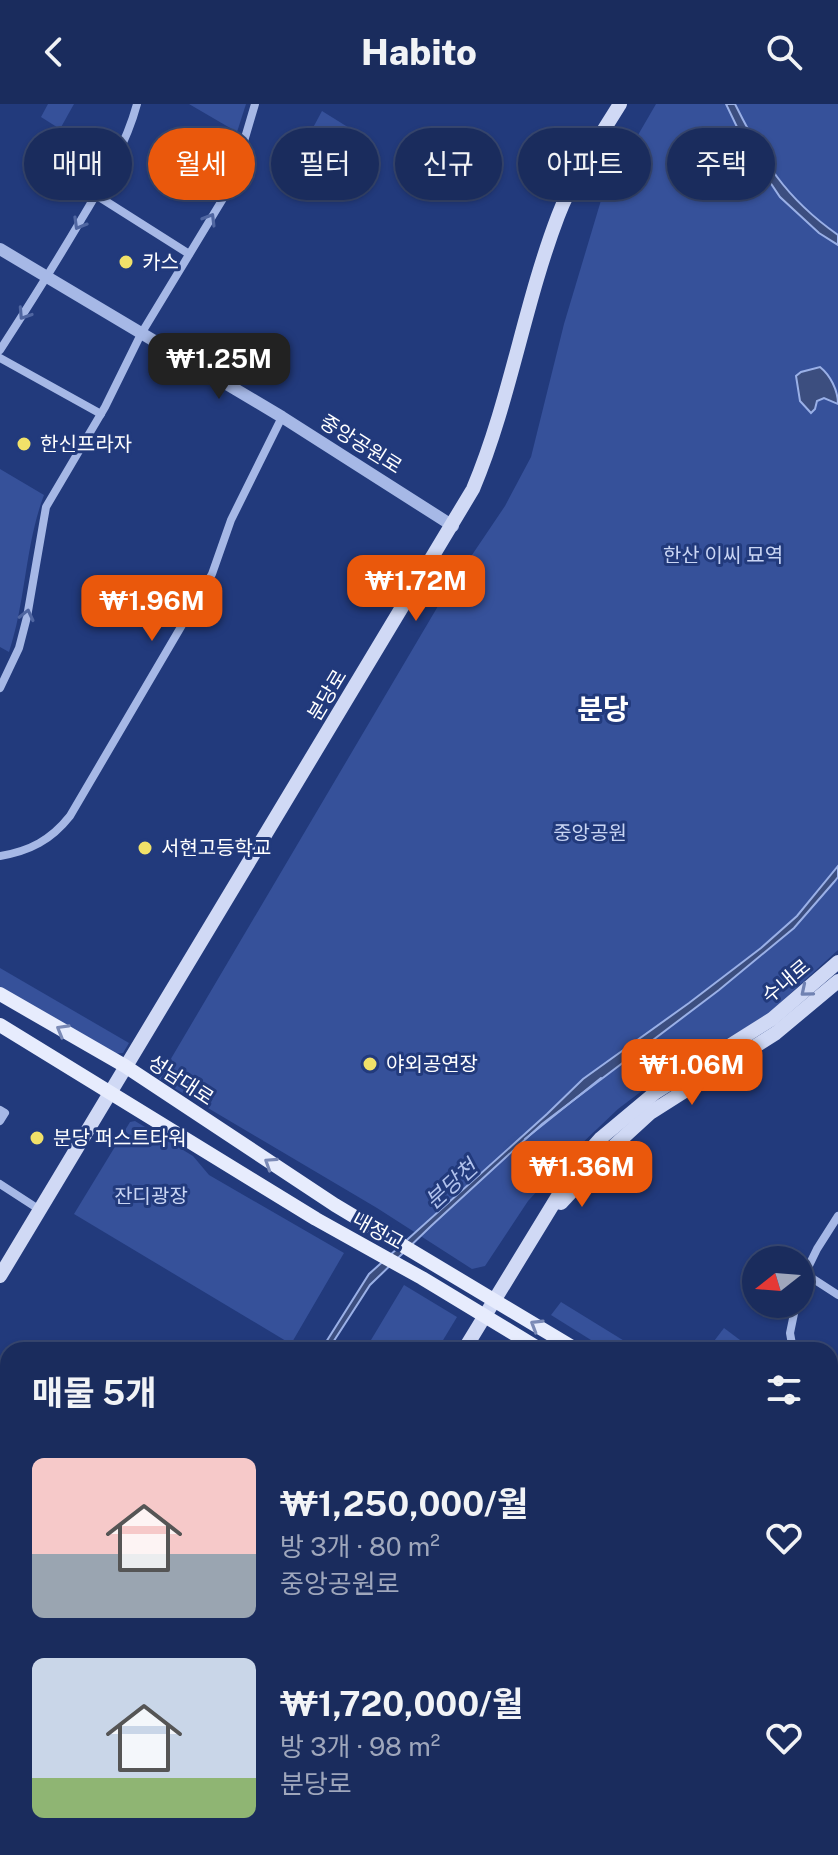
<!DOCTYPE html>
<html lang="ko">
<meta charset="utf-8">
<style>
:root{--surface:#1a2c5d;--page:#273866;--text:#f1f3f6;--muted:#9fa7bc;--line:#384872;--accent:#ea580c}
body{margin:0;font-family:"Public Sans","Noto Sans KR",sans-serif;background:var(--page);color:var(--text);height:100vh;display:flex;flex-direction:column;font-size:30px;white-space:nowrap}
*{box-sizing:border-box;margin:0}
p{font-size:26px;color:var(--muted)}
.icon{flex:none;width:44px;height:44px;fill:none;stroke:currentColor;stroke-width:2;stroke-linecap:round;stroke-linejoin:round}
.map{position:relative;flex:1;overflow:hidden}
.sheet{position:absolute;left:0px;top:1238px;width:838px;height:514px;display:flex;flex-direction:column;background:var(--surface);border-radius:24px 24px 0 0;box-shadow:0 2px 6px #0004,0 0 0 2px var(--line)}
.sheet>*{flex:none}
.banner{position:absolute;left:24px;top:24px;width:790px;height:72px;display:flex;gap:16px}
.needle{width:52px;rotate:253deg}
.buttons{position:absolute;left:742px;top:1142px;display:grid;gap:16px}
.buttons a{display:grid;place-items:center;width:72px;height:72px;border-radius:50%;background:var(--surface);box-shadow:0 2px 6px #0004,0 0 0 2px var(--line);font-size:40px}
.price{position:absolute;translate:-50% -68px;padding:0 18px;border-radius:16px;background:var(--accent);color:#fff;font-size:26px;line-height:52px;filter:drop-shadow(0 2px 4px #0008)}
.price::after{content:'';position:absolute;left:50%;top:48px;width:24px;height:18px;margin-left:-12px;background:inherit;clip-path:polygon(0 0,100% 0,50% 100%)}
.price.on{background:#222;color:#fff}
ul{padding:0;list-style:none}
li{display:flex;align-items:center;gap:24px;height:200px;padding:0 32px}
li span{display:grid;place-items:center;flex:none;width:224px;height:160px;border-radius:12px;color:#555}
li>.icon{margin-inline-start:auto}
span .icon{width:96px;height:96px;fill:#fffc;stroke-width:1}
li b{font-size:34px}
h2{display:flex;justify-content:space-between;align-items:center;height:96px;padding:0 32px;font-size:34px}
.chip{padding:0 28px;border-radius:36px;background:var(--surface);box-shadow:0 2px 6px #0004,0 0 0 2px var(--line);font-size:28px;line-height:72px}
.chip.on{background:var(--accent);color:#fff}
header{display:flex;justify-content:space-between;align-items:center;height:104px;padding:0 32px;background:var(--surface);font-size:36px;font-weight:800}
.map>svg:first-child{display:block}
</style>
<header><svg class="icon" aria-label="back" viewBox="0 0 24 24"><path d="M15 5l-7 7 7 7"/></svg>Habito<svg class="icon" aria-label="search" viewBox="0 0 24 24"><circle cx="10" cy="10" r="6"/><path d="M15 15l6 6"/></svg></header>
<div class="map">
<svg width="838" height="1751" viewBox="0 0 838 1751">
<rect width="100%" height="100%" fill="#223a7c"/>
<g fill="#36519a">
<polygon points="48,0 74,0 60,25 41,13"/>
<polygon points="189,0 246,0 237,28"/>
<polygon points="656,0 838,0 838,846 767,911 651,980 618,1005 577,1044 528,1097 485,1162 472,1165 377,1104 159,975 441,497 505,402 531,353 564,220 602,93"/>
<polygon points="322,7 375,40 353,76 301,46"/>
<path d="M0,365L44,391C25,441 26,497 9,548L0,543Z"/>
<polygon points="0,864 129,939 123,949 112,950 0,885"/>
<polygon points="135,1017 193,1052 209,1071 344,1149 291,1240 74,1110 130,1018"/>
<polygon points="404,1181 457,1213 437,1246 365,1246"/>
<polygon points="561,1198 639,1246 607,1246 551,1211"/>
<polygon points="724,1224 740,1236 733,1246 708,1245"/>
<polygon points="0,1287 8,1292 8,1462 0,1465"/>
<polygon points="8,1491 8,1561 0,1561 0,1494"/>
<polygon points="0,1614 8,1614 8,1729 0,1726"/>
<polygon points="58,1744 135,1744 128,1751 80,1751"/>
<polygon points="193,1744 377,1744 390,1751 218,1751"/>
</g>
<g fill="#3c4e7f" stroke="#9ab0e7" stroke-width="2">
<path d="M726,0H735C764,58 784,93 838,131V141L819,129L780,93L747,44Z"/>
<path d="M820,263C830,271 838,286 838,300L824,294L817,297L815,305L811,309L800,297L796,272L801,268Z"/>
<polygon points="838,762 838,773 834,778 794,824 719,886 542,1020 431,1122 370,1181 328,1246 321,1246 369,1170 547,1010 583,975 689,899 761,844 797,812"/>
<polygon points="509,1744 593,1744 608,1751 524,1751"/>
</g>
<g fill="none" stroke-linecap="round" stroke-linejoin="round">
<polyline stroke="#9ab0e7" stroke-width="2" points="525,1035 601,974"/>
<g stroke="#a6b8e6" stroke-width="8">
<polyline points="96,91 189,150"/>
<path d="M0,246C28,203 55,160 81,116C103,79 126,41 137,0"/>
<polyline points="0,254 101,310"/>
<polyline points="0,584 19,544 27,513 46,403 105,303 141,230 224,93 234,71 255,0"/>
<path d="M0,752C30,747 51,736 70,712L212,470L231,416L282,313"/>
<polyline points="0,1006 5,1009 0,1017"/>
<polyline points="0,1080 40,1106"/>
<polyline points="804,1169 838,1191"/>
<polyline points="800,1180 817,1145 838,1112"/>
<polyline points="793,1246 790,1229 796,1200"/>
<polyline points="830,1261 838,1266"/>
<polyline points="830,1300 838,1285"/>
<polyline points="830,1513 838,1518"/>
<polyline points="830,1651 838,1655"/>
</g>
<polyline stroke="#a6b8e6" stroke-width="12" points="0,145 282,313 453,422"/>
<g stroke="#d0d9f5" stroke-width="14">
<polyline points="561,1099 615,1041 650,1009 776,929 838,877"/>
<path d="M0,1172L473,385C510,297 524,201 558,112C573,73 598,35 620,0"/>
<polyline points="464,1246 577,1061 601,1034 656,988 772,915 838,858"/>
<polyline points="0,1266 8,1270"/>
<polyline points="792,1744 803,1751"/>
<polyline points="157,1751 161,1744"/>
</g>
<g stroke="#e7ecfd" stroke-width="14">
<polyline points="0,890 125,962 335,1101 577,1246"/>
<polyline points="0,921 316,1115 422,1174 541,1246"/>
<polyline points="830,1420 838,1425"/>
</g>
<g stroke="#f3f6fe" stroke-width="16">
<polyline points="0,1733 8,1736"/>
<polyline points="33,1744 54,1751"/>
<polyline points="0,1746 13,1751"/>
</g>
<polyline stroke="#a6b8e6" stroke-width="8" points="830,1409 838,1396"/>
</g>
<defs><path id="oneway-chevron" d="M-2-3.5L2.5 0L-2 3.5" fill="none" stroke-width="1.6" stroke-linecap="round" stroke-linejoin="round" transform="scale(2)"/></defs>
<g stroke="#5066a1">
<use href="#oneway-chevron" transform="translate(210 115) rotate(-59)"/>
<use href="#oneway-chevron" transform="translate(79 120) rotate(120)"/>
<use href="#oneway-chevron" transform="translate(24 210) rotate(123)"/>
<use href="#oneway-chevron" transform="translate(27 511) rotate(-77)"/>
</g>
<use stroke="#7082b2" href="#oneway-chevron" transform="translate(806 887) rotate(140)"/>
<g stroke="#7b8ab6">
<use href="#oneway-chevron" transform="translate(62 926) rotate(-150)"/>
<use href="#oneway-chevron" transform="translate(270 1059) rotate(-147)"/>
<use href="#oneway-chevron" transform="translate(536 1221) rotate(-149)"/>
</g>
<g fill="#f1e169" stroke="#223a7c" stroke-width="3">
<circle cx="126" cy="158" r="8"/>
<circle cx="24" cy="340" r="8"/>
<circle cx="145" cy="744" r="8"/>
<circle cx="370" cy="960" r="8"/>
<circle cx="37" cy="1034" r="8"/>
</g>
<g text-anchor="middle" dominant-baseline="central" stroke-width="6" stroke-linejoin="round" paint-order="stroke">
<g font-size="20" fill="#fff" stroke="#223a7c" text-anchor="start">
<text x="142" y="158">카스</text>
<text x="40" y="340">한신프라자</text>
<text x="161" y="744">서현고등학교</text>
<text x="386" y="960">야외공연장</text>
<text x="53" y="1034">분당 퍼스트타워</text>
</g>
<g font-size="20" fill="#fff" stroke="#223a7c">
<text transform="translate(361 340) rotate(32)">중앙공원로</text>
<text transform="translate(327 591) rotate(-59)">분당로</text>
<text transform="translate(786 877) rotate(-40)">수내로</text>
<text transform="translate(181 976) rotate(33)">성남대로</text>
<text transform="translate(378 1127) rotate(29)">내정교</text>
</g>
<g font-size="20" fill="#c9d5f4" stroke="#223a7c">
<text x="723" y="451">한산 이씨 묘역</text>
<text x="590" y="729">중앙공원</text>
<text x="151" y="1092">잔디광장</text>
</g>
<g font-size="22" font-style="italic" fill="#b1c2ed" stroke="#223a7c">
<text transform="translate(451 1080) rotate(-42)">분당천</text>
</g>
<g font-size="28" font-weight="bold" fill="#fff" stroke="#223a7c">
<text x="603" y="604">분당</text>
</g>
</g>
</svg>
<div class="buttons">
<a><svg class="needle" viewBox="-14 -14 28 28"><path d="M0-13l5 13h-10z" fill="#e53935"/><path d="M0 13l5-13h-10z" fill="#9fa7bc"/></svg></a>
</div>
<b class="price on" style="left:219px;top:297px">₩1.25M</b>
<b class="price" style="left:416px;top:519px">₩1.72M</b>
<b class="price" style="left:152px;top:539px">₩1.96M</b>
<b class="price" style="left:692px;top:1003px">₩1.06M</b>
<b class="price" style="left:582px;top:1105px">₩1.36M</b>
<div class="banner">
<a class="chip">매매</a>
<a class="chip on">월세</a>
<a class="chip">필터</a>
<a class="chip">신규</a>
<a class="chip">아파트</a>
<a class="chip">주택</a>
</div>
<section class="sheet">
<h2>매물 5개<svg class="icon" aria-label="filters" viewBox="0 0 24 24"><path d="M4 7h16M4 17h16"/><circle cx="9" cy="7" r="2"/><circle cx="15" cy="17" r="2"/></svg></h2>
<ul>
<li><span style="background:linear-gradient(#f6c9c9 60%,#9aa5b1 0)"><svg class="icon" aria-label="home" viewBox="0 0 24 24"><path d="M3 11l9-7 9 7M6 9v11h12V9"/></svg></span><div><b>₩1,250,000/월</b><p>방 3개 · 80 m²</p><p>중앙공원로</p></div><svg class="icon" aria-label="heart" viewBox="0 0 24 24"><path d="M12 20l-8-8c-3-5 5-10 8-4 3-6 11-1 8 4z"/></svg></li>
<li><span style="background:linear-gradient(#c9d6e8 75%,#8fb573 0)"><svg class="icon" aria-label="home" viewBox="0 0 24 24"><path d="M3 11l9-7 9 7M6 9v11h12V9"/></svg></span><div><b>₩1,720,000/월</b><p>방 3개 · 98 m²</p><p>분당로</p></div><svg class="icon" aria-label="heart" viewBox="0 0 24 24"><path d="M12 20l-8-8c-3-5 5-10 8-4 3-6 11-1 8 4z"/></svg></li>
</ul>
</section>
</div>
